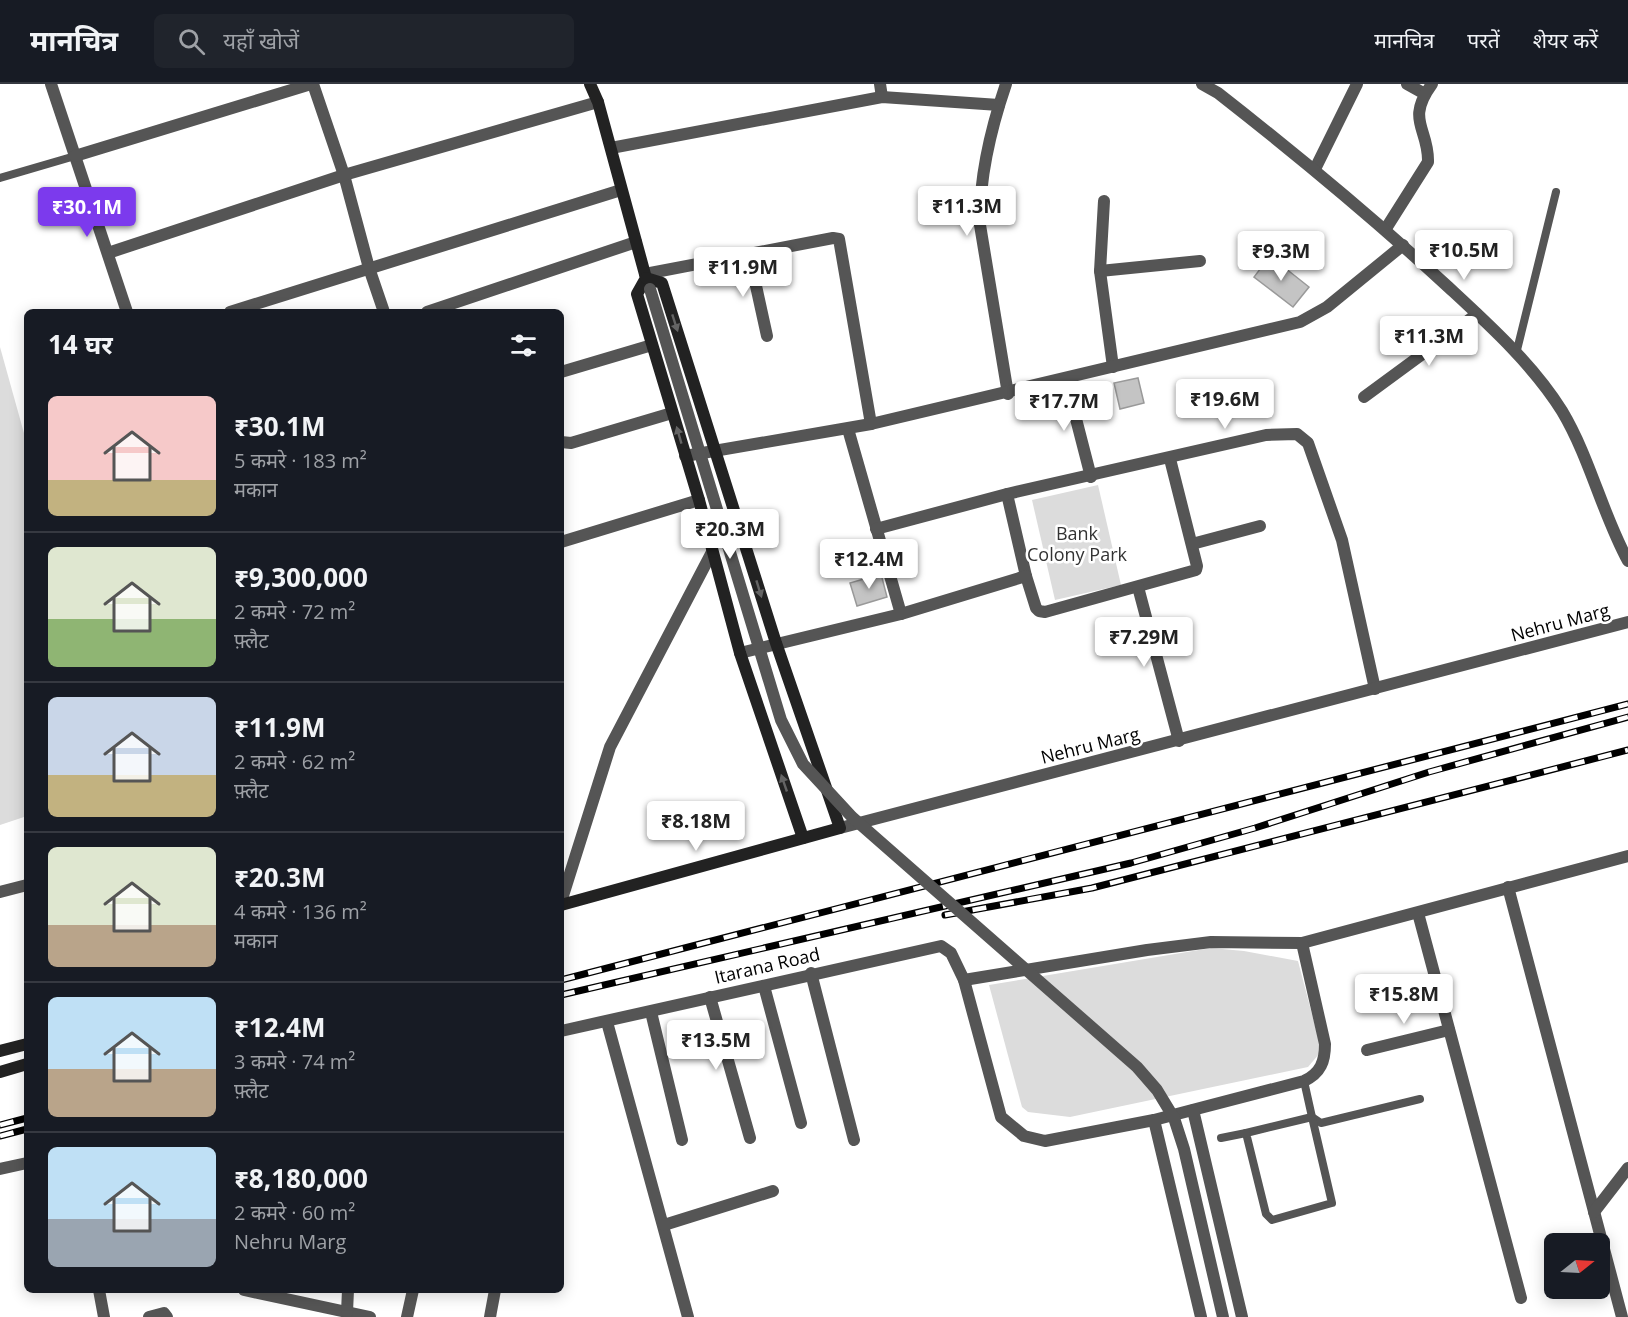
<!DOCTYPE html>
<html lang="hi">
<meta charset="utf-8">
<style>
:root{--surface:#171b24;--page:#20242c;--text:#f1f3f6;--muted:#9ea1a6;--line:#363941;--accent:#7c3aed}
body{margin:0;font-family:"Open Sans","Noto Sans Devanagari",sans-serif;background:var(--page);color:var(--text);height:100vh;display:flex;flex-direction:column;font-size:22px;white-space:nowrap}
*{box-sizing:border-box;margin:0}
p{font-size:20px;color:var(--muted)}
.icon{flex:none;width:33px;height:33px;fill:none;stroke:currentColor;stroke-width:2;stroke-linecap:round;stroke-linejoin:round}
.map{position:relative;flex:1;overflow:hidden}
.drawer{position:absolute;left:24px;top:225px;width:540px;height:984px;display:flex;flex-direction:column;background:var(--surface);border-radius:9px;box-shadow:0 3px 15px #0003}
.drawer>*{flex:none}
.needle{width:39px;rotate:72deg}
.tools{position:absolute;left:1544px;top:1149px;display:grid;gap:12px}
.tools a{display:grid;place-items:center;width:66px;height:66px;border-radius:9px;background:var(--surface);box-shadow:0 3px 15px #0003;font-size:30px}
.price{position:absolute;translate:-50% -51px;padding:0 14px;border-radius:6px;background:#fff;color:#222;font-size:20px;line-height:39px;filter:drop-shadow(0 2px 3px #0008)}
.price::after{content:'';position:absolute;left:50%;top:36px;width:18px;height:14px;margin-left:-9px;background:inherit;clip-path:polygon(0 0,100% 0,50% 100%)}
.price.selected{background:var(--accent);color:#fff}
ul{padding:0;list-style:none}
li{display:flex;align-items:center;gap:18px;height:150px;padding:0 24px}
li+li{border-top:2px solid var(--line)}
li span{display:grid;place-items:center;flex:none;width:168px;height:120px;border-radius:9px;color:#555}
li>.icon{margin-inline-start:auto}
span .icon{width:72px;height:72px;fill:#fffc;stroke-width:1}
li b{font-size:26px}
h2{display:flex;justify-content:space-between;align-items:center;height:72px;padding:0 24px;font-size:26px}
header{display:flex;align-items:center;gap:36px;box-sizing:border-box;height:84px;padding:0 30px;background:var(--surface);border-bottom:2px solid var(--line)}
header strong{font-size:28px}
nav{display:flex;gap:33px;margin-inline-start:auto;font-size:21px}
.search{width:420px;height:54px;background:var(--page);display:flex;align-items:center;gap:15px;box-sizing:border-box;padding:0 21px;border-radius:9px;color:var(--muted);font-size:22px}
.map>svg:first-child{display:block}
</style>
<header>
<strong>मानचित्र</strong>
<div class="search"><svg class="icon" aria-label="search" viewBox="0 0 24 24"><circle cx="10" cy="10" r="6"/><path d="M15 15l6 6"/></svg>यहाँ खोजें</div>
<nav><a>मानचित्र</a><a>परतें</a><a>शेयर करें</a></nav>
</header>
<div class="map">
<svg width="1628" height="1233" viewBox="0 0 1628 1233">
<rect width="100%" height="100%" fill="#fff"/>
<g fill="#dcdcdc">
<polygon points="0,263 27,360 27,732 0,741"/>
<polygon points="1098,401 1121,501 1055,516 1032,416"/>
<polygon points="1211,864 1244,867 1298,877 1319,957 1319,970 1308,983 1070,1033 1028,1028 1022,1023 989,901"/>
</g>
<g fill="#c4c4c4" stroke="#999" stroke-width="1.5">
<polygon points="1270,172 1309,203 1293,223 1254,193"/>
<polygon points="1138,294 1144,319 1120,325 1114,299"/>
<polygon points="881,490 887,513 857,522 850,499"/>
</g>
<g fill="none" stroke-linecap="round" stroke-linejoin="round">
<g stroke="#555" stroke-width="8">
<polyline points="0,94 75,72"/>
<polyline points="1516,270 1556,108"/>
<polyline points="1304,997 1312,1033 1321,1039 1420,1015"/>
<polygon points="1312,1033 1332,1119 1272,1136 1266,1130 1246,1049"/>
<polyline points="1221,1054 1246,1049"/>
</g>
<g stroke="#555" stroke-width="12">
<polyline points="51,0 127,228"/>
<polyline points="313,0 344,91 369,184 384,228"/>
<polyline points="880,0 882,13"/>
<path d="M1006,0C991,44 979,95 980,141L1008,310"/>
<polyline points="1407,0 1425,10"/>
<polyline points="611,64 882,13 999,21"/>
<polyline points="75,72 311,0"/>
<polyline points="1315,85 1357,0"/>
<polyline points="1104,117 1100,187 1113,283"/>
<path d="M1385,146L1428,78C1429,44 1405,37 1432,0"/>
<polyline points="108,169 344,91 598,18"/>
<polyline points="749,170 767,252"/>
<polyline points="1100,187 1200,177"/>
<polyline points="645,190 833,154 839,155 871,340"/>
<polyline points="230,228 621,106"/>
<polyline points="427,228 636,158"/>
<polyline points="561,288 652,261"/>
<polyline points="1066,296 1091,393"/>
<polyline points="1364,313 1477,230"/>
<polyline points="848,345 901,530"/>
<polyline points="561,358 571,359 672,329"/>
<polyline points="685,372 871,340 1300,238 1327,223 1403,161"/>
<polyline points="1007,410 1026,492 1036,524 1039,527 1045,528 1196,486 1197,482 1170,375"/>
<polyline points="876,445 1007,410 1266,351 1297,350 1308,359 1342,456 1375,605"/>
<polyline points="561,458 699,416"/>
<polyline points="1192,460 1260,442"/>
<polyline points="1138,503 1179,657"/>
<polyline points="740,569 901,530 1026,492"/>
<polyline points="1508,803 1622,1233"/>
<polyline points="0,808 27,801"/>
<polyline points="1418,829 1521,1214"/>
<polyline points="811,889 854,1056"/>
<polyline points="964,896 1147,866 1211,858 1302,859 1628,772"/>
<polyline points="764,902 801,1039"/>
<polyline points="710,913 750,1054"/>
<polyline points="651,928 682,1056"/>
<polyline points="607,938 688,1233"/>
<path d="M561,947L941,862L951,869L964,896L1001,1033L1024,1052L1045,1057L1154,1036L1304,997C1321,989 1325,977 1325,960L1302,859"/>
<polyline points="1367,966 1449,946"/>
<polyline points="1193,1026 1242,1233"/>
<polyline points="1154,1036 1201,1233"/>
<polyline points="0,1085 27,1079"/>
<polyline points="1594,1128 1628,1084"/>
<polyline points="664,1141 773,1107"/>
<polyline points="99,1206 104,1233"/>
<polyline points="244,1206 370,1233"/>
<polyline points="347,1228 348,1206"/>
<polyline points="149,1233 164,1229 167,1233"/>
<polyline points="407,1233 413,1206"/>
<polyline points="490,1233 495,1206"/>
</g>
<g stroke="#555" stroke-width="12">
<path d="M1202,0L1218,9C1296,70 1372,133 1445,200C1486,238 1532,279 1562,327C1590,374 1602,429 1628,477"/>
<polyline points="840,744 1628,538"/>
<polyline points="561,818 610,663 712,468"/>
</g>
<g stroke="#222" stroke-width="12">
<polyline points="590,0 598,18 646,194 637,210 699,416 740,569 803,754"/>
<polyline points="561,821 840,744 776,559 662,199 646,194"/>
<polyline points="0,967 27,960"/>
<polyline points="0,988 27,980"/>
</g>
<g stroke="#000" stroke-width="7">
<g id="rail">
<polyline points="945,831 1092,804 1628,666"/>
<polyline points="561,896 1628,620"/>
<polyline points="561,911 1131,779 1255,744 1429,688 1628,633"/>
<polyline points="0,1041 27,1034"/>
<polyline points="0,1052 27,1045"/>
</g>
</g>
<use href="#rail" stroke="#fff" stroke-width="4.5" stroke-dasharray="14" stroke-linecap="butt"/>
<polyline stroke="#555" stroke-width="12" points="650,205 781,636 803,680 852,733 1137,983 1157,1006 1174,1034 1184,1065 1223,1233"/>
</g>
<defs><path id="oneway-solid" d="M-6-.8H1V-3.2L6.5 0L1 3.2V.8H-6Z" transform="scale(1.5)"/></defs>
<g fill="#646464">
<use href="#oneway-solid" transform="translate(675 239) rotate(72)"/>
<use href="#oneway-solid" transform="translate(679 351) rotate(-106)"/>
<use href="#oneway-solid" transform="translate(759 505) rotate(73)"/>
<use href="#oneway-solid" transform="translate(784 699) rotate(-109)"/>
</g>
<g text-anchor="middle" dominant-baseline="central" stroke-width="5" stroke-linejoin="round" paint-order="stroke">
<g font-size="18" fill="#333" stroke="#fff">
<text x="1077" y="449">Bank<tspan x="1077" dy="21">Colony Park</tspan></text>
</g>
<g font-size="18" fill="#000" stroke="#fff">
<text transform="translate(1560 538) rotate(-15)">Nehru Marg</text>
<text transform="translate(1090 661) rotate(-14)">Nehru Marg</text>
<text transform="translate(767 881) rotate(-13)">Itarana Road</text>
</g>
</g>
</svg>
<div class="tools">
<a><svg class="needle" viewBox="-14 -14 28 28"><path d="M0-13l5 13h-10z" fill="#e53935"/><path d="M0 13l5-13h-10z" fill="#9ea1a6"/></svg></a>
</div>
<b class="price" style="left:967px;top:153px">₹11.3M</b>
<b class="price selected" style="left:87px;top:154px">₹30.1M</b>
<b class="price" style="left:1464px;top:197px">₹10.5M</b>
<b class="price" style="left:1281px;top:198px">₹9.3M</b>
<b class="price" style="left:743px;top:214px">₹11.9M</b>
<b class="price" style="left:1429px;top:283px">₹11.3M</b>
<b class="price" style="left:1225px;top:346px">₹19.6M</b>
<b class="price" style="left:1064px;top:348px">₹17.7M</b>
<b class="price" style="left:730px;top:476px">₹20.3M</b>
<b class="price" style="left:869px;top:506px">₹12.4M</b>
<b class="price" style="left:1144px;top:584px">₹7.29M</b>
<b class="price" style="left:696px;top:768px">₹8.18M</b>
<b class="price" style="left:1404px;top:941px">₹15.8M</b>
<b class="price" style="left:716px;top:987px">₹13.5M</b>
<section class="drawer">
<h2>14 घर<svg class="icon" aria-label="filters" viewBox="0 0 24 24"><path d="M4 7h16M4 17h16"/><circle cx="9" cy="7" r="2"/><circle cx="15" cy="17" r="2"/></svg></h2>
<ul>
<li><span style="background:linear-gradient(#f6c9c9 70%,#c2b280 0)"><svg class="icon" aria-label="home" viewBox="0 0 24 24"><path d="M3 11l9-7 9 7M6 9v11h12V9"/></svg></span><div><b>₹30.1M</b><p>5 कमरे · 183 m²</p><p>मकान</p></div></li>
<li><span style="background:linear-gradient(#dfe7d0 60%,#8fb573 0)"><svg class="icon" aria-label="home" viewBox="0 0 24 24"><path d="M3 11l9-7 9 7M6 9v11h12V9"/></svg></span><div><b>₹9,300,000</b><p>2 कमरे · 72 m²</p><p>फ़्लैट</p></div></li>
<li><span style="background:linear-gradient(#c9d6e8 65%,#c2b280 0)"><svg class="icon" aria-label="home" viewBox="0 0 24 24"><path d="M3 11l9-7 9 7M6 9v11h12V9"/></svg></span><div><b>₹11.9M</b><p>2 कमरे · 62 m²</p><p>फ़्लैट</p></div></li>
<li><span style="background:linear-gradient(#dfe7d0 65%,#b9a48a 0)"><svg class="icon" aria-label="home" viewBox="0 0 24 24"><path d="M3 11l9-7 9 7M6 9v11h12V9"/></svg></span><div><b>₹20.3M</b><p>4 कमरे · 136 m²</p><p>मकान</p></div></li>
<li><span style="background:linear-gradient(#bfe0f5 60%,#b9a48a 0)"><svg class="icon" aria-label="home" viewBox="0 0 24 24"><path d="M3 11l9-7 9 7M6 9v11h12V9"/></svg></span><div><b>₹12.4M</b><p>3 कमरे · 74 m²</p><p>फ़्लैट</p></div></li>
<li><span style="background:linear-gradient(#bfe0f5 60%,#9aa5b1 0)"><svg class="icon" aria-label="home" viewBox="0 0 24 24"><path d="M3 11l9-7 9 7M6 9v11h12V9"/></svg></span><div><b>₹8,180,000</b><p>2 कमरे · 60 m²</p><p>Nehru Marg</p></div></li>
</ul>
</section>
</div>
